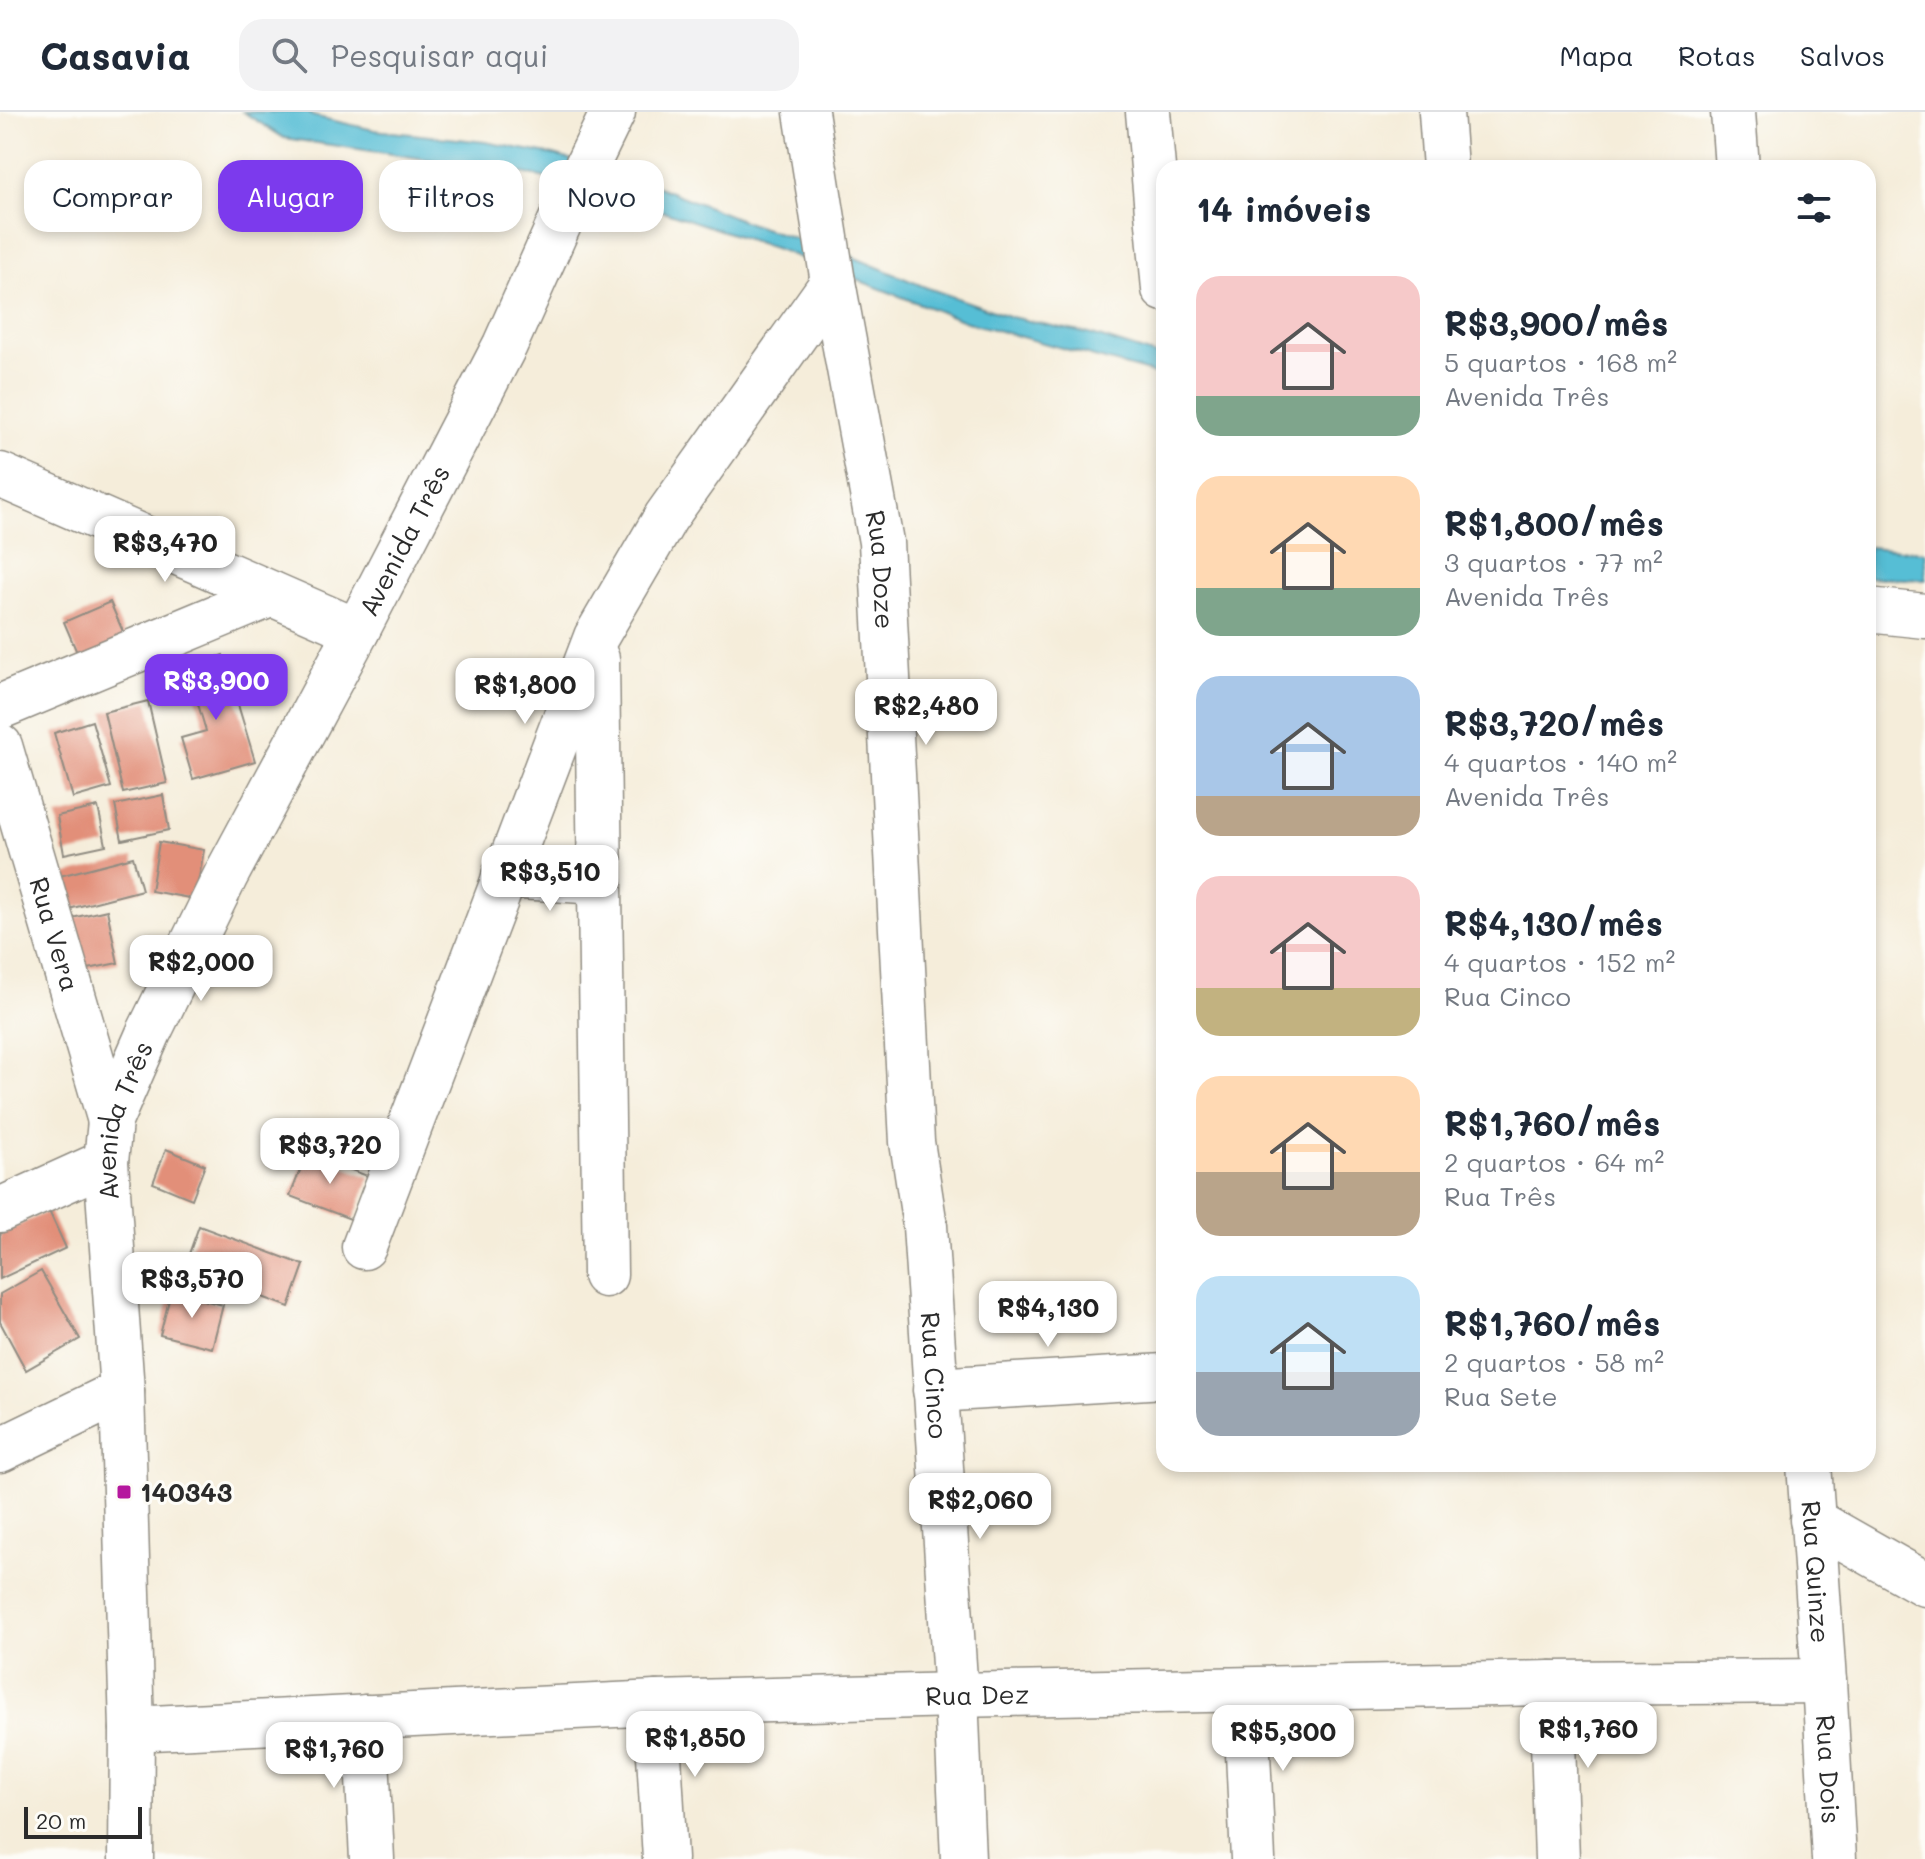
<!DOCTYPE html>
<html lang="pt">
<meta charset="utf-8">
<style>
:root{--surface:#fff;--page:#f2f2f3;--text:#1f2937;--muted:#747a83;--line:#e0e1e3;--accent:#7c3aed}
body{margin:0;font-family:Mali,sans-serif;background:var(--page);color:var(--text);height:100vh;display:flex;flex-direction:column;font-size:30px;white-space:nowrap}
*{box-sizing:border-box;margin:0}
p{font-size:26px;color:var(--muted)}
.icon{flex:none;width:44px;height:44px;fill:none;stroke:currentColor;stroke-width:2;stroke-linecap:round;stroke-linejoin:round}
.map{position:relative;flex:1;overflow:hidden}
.sheet{position:absolute;left:1156px;top:48px;width:720px;height:1312px;display:flex;flex-direction:column;background:var(--surface);border-radius:24px;box-shadow:0 4px 12px #0003}
.sheet>*{flex:none}
.banner{position:absolute;left:24px;top:48px;width:760px;height:72px;display:flex;gap:16px}
.scale{position:absolute;left:24px;bottom:20px;width:118px;box-sizing:border-box;padding-left:8px;border:4px solid #2b2b2b;border-top:0;font-size:22px;line-height:28px;white-space:nowrap;color:#2b2b2b;-webkit-text-stroke:6px #fdfcf7;paint-order:stroke}
.price{position:absolute;translate:-50% -68px;padding:0 18px;border-radius:16px;background:#fff;color:#222;font-size:26px;line-height:52px;filter:drop-shadow(0 2px 4px #0008)}
.price::after{content:'';position:absolute;left:50%;top:48px;width:24px;height:18px;margin-left:-12px;background:inherit;clip-path:polygon(0 0,100% 0,50% 100%)}
.price.on{background:var(--accent);color:#fff}
ul{padding:0;list-style:none}
li{display:flex;align-items:center;gap:24px;height:200px;padding:0 40px}
li span{display:grid;place-items:center;flex:none;width:224px;height:160px;border-radius:24px;color:#555}
li>.icon{margin-inline-start:auto}
span .icon{width:96px;height:96px;fill:#fffc;stroke-width:1}
li b{font-size:34px}
h2{display:flex;justify-content:space-between;align-items:center;height:96px;padding:0 40px;font-size:34px}
.pill{padding:0 28px;border-radius:24px;background:var(--surface);box-shadow:0 4px 12px #0003;font-size:28px;line-height:72px}
.pill.on{background:var(--accent);color:#fff}
header{display:flex;align-items:center;gap:48px;box-sizing:border-box;height:112px;padding:0 40px;background:var(--surface);border-bottom:2px solid var(--line)}
header strong{font-size:38px}
nav{display:flex;gap:44px;margin-inline-start:auto;font-size:28px}
.search{width:560px;height:72px;background:var(--page);display:flex;align-items:center;gap:20px;box-sizing:border-box;padding:0 28px;border-radius:24px;color:var(--muted);font-size:30px}
.map>svg:first-child{display:block}
</style>
<header>
<strong>Casavia</strong>
<div class="search"><svg class="icon" aria-label="search" viewBox="0 0 24 24"><circle cx="10" cy="10" r="6"/><path d="M15 15l6 6"/></svg>Pesquisar aqui</div>
<nav><a>Mapa</a><a>Rotas</a><a>Salvos</a></nav>
</header>
<div class="map">
<svg width="1925" height="1747" viewBox="0 0 1925 1747">
<rect width="100%" height="100%" fill="#fdfcf7"/>
<filter id="ink" filterUnits="userSpaceOnUse"><feTurbulence type="fractalNoise" baseFrequency=".0125" numOctaves="2"/><feDisplacementMap in="SourceGraphic" scale="16" xChannelSelector="R" yChannelSelector="G"/><feConvolveMatrix kernelMatrix="1 2 1 2 8 2 1 2 1" color-interpolation-filters="sRGB"/></filter>
<filter id="wash" filterUnits="userSpaceOnUse"><feTurbulence type="fractalNoise" baseFrequency=".006" numOctaves="4" result="noise"/><feDisplacementMap in="SourceGraphic" scale="32" xChannelSelector="R" yChannelSelector="G"/><feGaussianBlur stdDeviation="1.8" result="paint"/><feColorMatrix in="noise" values="0 0 0 0 0 0 0 0 0 0 0 0 0 0 0 0 0 1.4 0 .05"/><feComposite in="paint" operator="in"/></filter>
<g filter="url(#wash)">
<rect width="100%" height="100%" fill="#f5edda"/>
<g fill="#57bed5" stroke="#417480" stroke-width="2">
<polygon points="243,0 307,0 313,4 374,18 485,30 554,43 638,67 754,113 853,145 925,175 1011,205 1089,222 1159,244 1164,247 1164,267 1149,260 967,210 777,137 615,83 533,63 284,26"/>
<polygon points="1868,435 1925,440 1925,468 1868,465"/>
</g>
<g id="blocks">
<g fill="#e28f79">
<polygon points="110,490 128,531 81,550 64,510"/>
<polygon points="223,543 255,649 193,667 181,626 206,619 187,555"/>
<polygon points="148,589 167,671 123,681 104,600"/>
<polygon points="92,609 111,675 73,686 54,621"/>
<polygon points="163,683 169,718 122,728 115,693"/>
<polygon points="98,695 106,733 64,742 57,704"/>
<polygon points="159,730 204,738 195,787 151,779"/>
<polygon points="133,745 142,778 65,798 56,765"/>
<polygon points="107,798 118,851 83,858 72,806"/>
<polygon points="166,1037 205,1053 192,1087 153,1071"/>
<polygon points="307,1041 370,1065 353,1108 290,1084"/>
<polygon points="49,1099 66,1136 0,1167 0,1122"/>
<polygon points="199,1114 304,1153 289,1195 184,1156"/>
<polygon points="41,1159 80,1227 26,1258 0,1210 0,1182"/>
<polygon points="171,1180 223,1193 212,1236 160,1223"/>
</g>
</g>
</g>
<g filter="url(#ink)">
<use href="#blocks" fill-opacity="0" stroke="#908c82" stroke-width="2"/>
<g fill="none" stroke-linecap="round" stroke-linejoin="round">
<g stroke="#908c82" stroke-width="47">
<g id="street">
<path id="s1" d="M806,0L833,170L881,430L912,1030L925,1114L956,1583L963,1747"/>
<polyline points="1148,0 1164,177"/>
<polyline points="1441,0 1445,56"/>
<polyline points="1733,0 1737,56"/>
<polyline points="0,363 357,519"/>
<polyline points="1868,498 1925,504"/>
<polyline points="597,547 605,1163"/>
<polyline points="0,595 272,482"/>
<path id="s2" d="M0,634L110,1009"/>
<polyline points="504,764 600,770"/>
<polyline points="0,1098 106,1050"/>
<polyline points="364,1135 596,525 666,405 833,170"/>
<polyline points="935,1278 1164,1264"/>
<polyline points="0,1338 122,1279"/>
<path id="s3" d="M1809,1352L1824,1569L1834,1747"/>
<polyline points="1812,1408 1925,1472"/>
<polyline points="1551,1571 1557,1747"/>
<polyline points="1245,1578 1253,1747"/>
<polyline points="656,1591 665,1747"/>
<polyline points="365,1605 372,1747"/>
<path id="s4" d="M132,1617L656,1591L956,1583L1551,1571L1824,1569"/>
</g>
</g>
<g stroke="#908c82" stroke-width="47">
<g id="secondary">
<path id="s5" d="M131,1747L132,1617L122,1279L106,1050L110,1009L149,920L226,763L357,519L505,233L564,101L613,0"/>
</g>
</g>
<use href="#street" stroke="#fff" stroke-width="44"/>
<use href="#secondary" stroke="#fff" stroke-width="44"/>
</g>
</g>
<rect fill="#b5179e" stroke="#fdfcf7" stroke-width="3" x="116" y="1372" width="16" height="16" rx="4"/>
<g text-anchor="middle" dominant-baseline="central" stroke-width="6" stroke-linejoin="round" paint-order="stroke">
<g font-size="26" fill="#2b2b2b" stroke="#fdfcf7">
<text stroke="none"><textPath href="#s5" startOffset="1390">Avenida Três</textPath></text>
<text stroke="none"><textPath href="#s1" startOffset="464">Rua Doze</textPath></text>
<text stroke="none"><textPath href="#s2" startOffset="196">Rua Vera</textPath></text>
<text stroke="none"><textPath href="#s5" startOffset="742">Avenida Três</textPath></text>
<text stroke="none"><textPath href="#s1" startOffset="1272">Rua Cinco</textPath></text>
<text stroke="none"><textPath href="#s3" startOffset="108">Rua Quinze</textPath></text>
<text stroke="none"><textPath href="#s4" startOffset="846">Rua Dez</textPath></text>
<text stroke="none"><textPath href="#s3" startOffset="306">Rua Dois</textPath></text>
</g>
<g font-size="26" font-weight="bold" fill="#2b2b2b" stroke="#fdfcf7" text-anchor="start">
<text x="140" y="1380">140343</text>
</g>
</g>
</svg>
<div class="scale">20 m</div>
<b class="price" style="left:165px;top:472px">R$3,470</b>
<b class="price on" style="left:216px;top:610px">R$3,900</b>
<b class="price" style="left:525px;top:614px">R$1,800</b>
<b class="price" style="left:926px;top:635px">R$2,480</b>
<b class="price" style="left:550px;top:801px">R$3,510</b>
<b class="price" style="left:201px;top:891px">R$2,000</b>
<b class="price" style="left:330px;top:1074px">R$3,720</b>
<b class="price" style="left:192px;top:1208px">R$3,570</b>
<b class="price" style="left:1048px;top:1237px">R$4,130</b>
<b class="price" style="left:980px;top:1429px">R$2,060</b>
<b class="price" style="left:1588px;top:1658px">R$1,760</b>
<b class="price" style="left:1283px;top:1661px">R$5,300</b>
<b class="price" style="left:695px;top:1667px">R$1,850</b>
<b class="price" style="left:334px;top:1678px">R$1,760</b>
<div class="banner">
<a class="pill">Comprar</a>
<a class="pill on">Alugar</a>
<a class="pill">Filtros</a>
<a class="pill">Novo</a>
</div>
<section class="sheet">
<h2>14 imóveis<svg class="icon" aria-label="filters" viewBox="0 0 24 24"><path d="M4 7h16M4 17h16"/><circle cx="9" cy="7" r="2"/><circle cx="15" cy="17" r="2"/></svg></h2>
<ul>
<li><span style="background:linear-gradient(#f6c9c9 75%,#7fa58c 0)"><svg class="icon" aria-label="home" viewBox="0 0 24 24"><path d="M3 11l9-7 9 7M6 9v11h12V9"/></svg></span><div><b>R$3,900/mês</b><p>5 quartos · 168 m²</p><p>Avenida Três</p></div></li>
<li><span style="background:linear-gradient(#ffd9b3 70%,#7fa58c 0)"><svg class="icon" aria-label="home" viewBox="0 0 24 24"><path d="M3 11l9-7 9 7M6 9v11h12V9"/></svg></span><div><b>R$1,800/mês</b><p>3 quartos · 77 m²</p><p>Avenida Três</p></div></li>
<li><span style="background:linear-gradient(#a9c7e8 75%,#b9a48a 0)"><svg class="icon" aria-label="home" viewBox="0 0 24 24"><path d="M3 11l9-7 9 7M6 9v11h12V9"/></svg></span><div><b>R$3,720/mês</b><p>4 quartos · 140 m²</p><p>Avenida Três</p></div></li>
<li><span style="background:linear-gradient(#f6c9c9 70%,#c2b280 0)"><svg class="icon" aria-label="home" viewBox="0 0 24 24"><path d="M3 11l9-7 9 7M6 9v11h12V9"/></svg></span><div><b>R$4,130/mês</b><p>4 quartos · 152 m²</p><p>Rua Cinco</p></div></li>
<li><span style="background:linear-gradient(#ffd9b3 60%,#b9a48a 0)"><svg class="icon" aria-label="home" viewBox="0 0 24 24"><path d="M3 11l9-7 9 7M6 9v11h12V9"/></svg></span><div><b>R$1,760/mês</b><p>2 quartos · 64 m²</p><p>Rua Três</p></div></li>
<li><span style="background:linear-gradient(#bfe0f5 60%,#9aa5b1 0)"><svg class="icon" aria-label="home" viewBox="0 0 24 24"><path d="M3 11l9-7 9 7M6 9v11h12V9"/></svg></span><div><b>R$1,760/mês</b><p>2 quartos · 58 m²</p><p>Rua Sete</p></div></li>
</ul>
</section>
</div>
